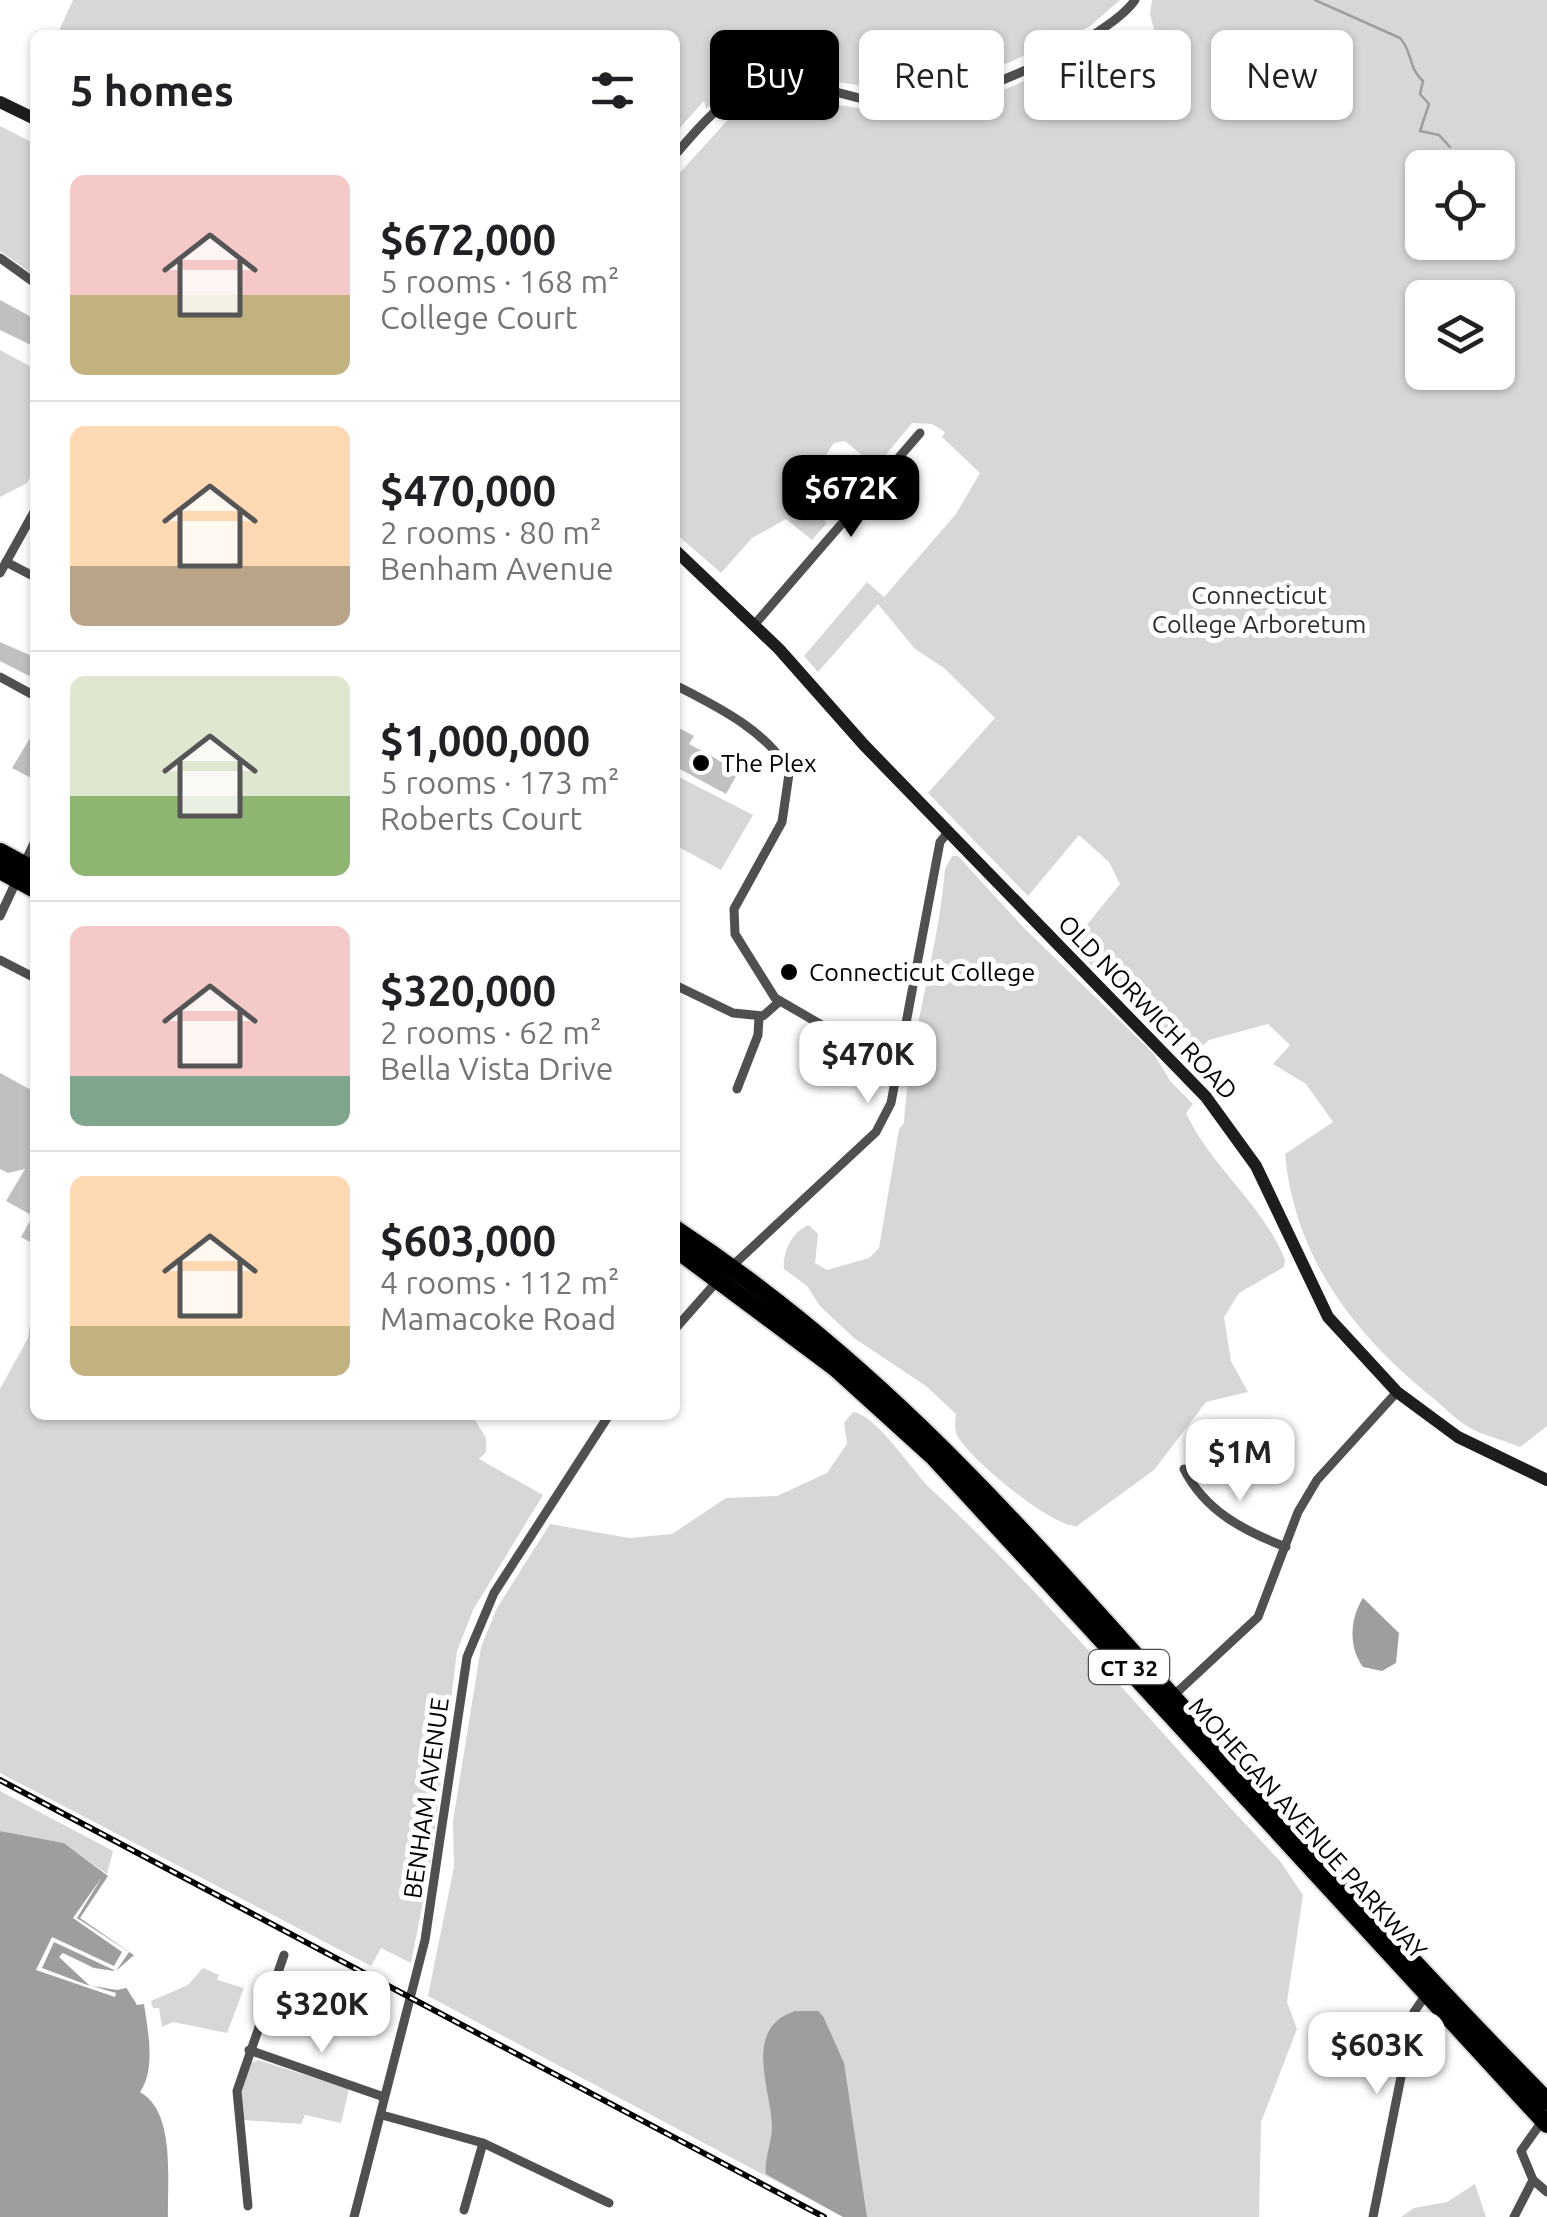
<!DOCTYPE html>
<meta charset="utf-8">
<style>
:root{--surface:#fff;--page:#f2f2f2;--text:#202124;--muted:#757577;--line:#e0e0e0;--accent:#000}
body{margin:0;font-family:Ubuntu,sans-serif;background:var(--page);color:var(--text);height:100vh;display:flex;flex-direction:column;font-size:38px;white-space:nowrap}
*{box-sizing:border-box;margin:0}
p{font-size:32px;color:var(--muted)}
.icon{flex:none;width:55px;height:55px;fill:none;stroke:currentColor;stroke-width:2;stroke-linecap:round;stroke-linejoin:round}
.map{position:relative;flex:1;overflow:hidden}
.details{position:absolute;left:30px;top:30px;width:650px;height:1390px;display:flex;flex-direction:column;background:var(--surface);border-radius:15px;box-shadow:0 2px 8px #0004}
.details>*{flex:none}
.banner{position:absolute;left:710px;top:30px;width:685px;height:90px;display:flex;gap:20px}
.controls{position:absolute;left:1405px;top:150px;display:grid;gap:20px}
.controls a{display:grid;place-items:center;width:110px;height:110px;border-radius:15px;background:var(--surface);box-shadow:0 2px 8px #0004;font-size:50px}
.price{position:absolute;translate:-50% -85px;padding:0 22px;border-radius:20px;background:#fff;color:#222;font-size:32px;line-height:65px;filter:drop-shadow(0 2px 5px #0008)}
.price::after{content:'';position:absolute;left:50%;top:60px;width:30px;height:22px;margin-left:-15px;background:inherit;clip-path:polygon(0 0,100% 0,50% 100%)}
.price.selected{background:var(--accent);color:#fff}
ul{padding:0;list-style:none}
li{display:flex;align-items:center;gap:30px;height:250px;padding:0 40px}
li+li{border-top:2px solid var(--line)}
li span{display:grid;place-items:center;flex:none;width:280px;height:200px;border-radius:15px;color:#555}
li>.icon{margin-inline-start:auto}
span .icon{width:120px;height:120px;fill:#fffc;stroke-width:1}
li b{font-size:42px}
h2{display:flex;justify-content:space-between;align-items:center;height:120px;padding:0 40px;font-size:42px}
.pill{padding:0 35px;border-radius:15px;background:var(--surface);box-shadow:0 2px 8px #0004;font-size:35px;line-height:90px}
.pill.selected{background:var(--accent);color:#fff}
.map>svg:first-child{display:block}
</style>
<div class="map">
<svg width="1547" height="2217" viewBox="0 0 1547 2217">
<rect width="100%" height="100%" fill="#fff"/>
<g fill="#d7d7d7" fill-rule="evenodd">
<polygon points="73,0 1120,0 1089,27 933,96 776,73 734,79 706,109 704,101 675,133 675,35 57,35"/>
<path d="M1152,0H1547V1426L1520,1447C1505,1441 1490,1437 1476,1431C1459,1423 1447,1410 1433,1398C1354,1334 1295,1259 1285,1154L1333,1122L1306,1084L1273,1064L1290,1045L1268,1024L1209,1040L1188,1060L1075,949L1073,942L1120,884L1109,862L1079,835L1028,896L928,793L995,718L944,668L915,649L878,604L818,672L804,656L867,582L884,597L956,514L980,473L942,437L945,432L932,424L912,423L876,467L845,441L834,443L797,497L827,523L812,540L786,519L752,538L721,573L675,533V178L745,101L776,96L936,119L1087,54C1109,63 1104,82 1135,87L1153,78L1163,63L1150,14ZM1422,168H1498V242H1422ZM1422,298H1498V372H1422Z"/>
<polygon points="0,126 35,144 35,276 0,251"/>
<polygon points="0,350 35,369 35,468 27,483 0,497"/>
<polygon points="675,775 753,815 721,870 675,845"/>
<path d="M952,856H958L1023,927L1153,1053L1171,1082L1193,1104L1186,1113C1211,1167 1263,1204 1285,1260L1284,1267L1239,1293L1224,1317L1231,1361L1248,1392L1206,1402L1154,1470L1077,1526C1052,1527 972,1461 958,1437C954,1430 955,1422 956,1414L926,1386L854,1338L820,1306L807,1286L784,1269C782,1253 792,1231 809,1225L818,1234L815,1263L827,1270L869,1258L879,1248L899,1129L904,1123C909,1037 938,955 945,869Z"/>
<polygon points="35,1287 35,1415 472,1415 486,1438 486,1452 479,1459 543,1495 473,1610 457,1651 431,1861 411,1963 381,1948 371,1966 0,1773 0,1389 28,1338"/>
<path d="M853,1412C876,1414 912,1471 932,1490C1056,1605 1163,1738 1280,1861L1303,1895L1287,2002L1297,2029L1261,2122L1259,2217H843L428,1996L454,1867L453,1821L481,1647L497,1608L550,1524L629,1538L672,1534L726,1498L777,1496L827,1473L847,1444L844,1423Z"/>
<polygon points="0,1791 113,1851 107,1874 64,1843 0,1831"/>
<polygon points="203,1968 219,1975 217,1980 244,1988 227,2033 173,2022 162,2027 159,2008 153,2008 151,2001 188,1985"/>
<polygon points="258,2060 349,2089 341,2123 305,2115 301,2124 242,2120 239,2097 251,2063"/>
<polygon points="1475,2184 1486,2217 1401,2217 1414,2208 1447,2202"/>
</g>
<g fill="#9e9e9e">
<path d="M1363,1598L1399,1633L1396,1663L1382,1671L1363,1667C1348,1647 1350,1618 1363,1598Z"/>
<path d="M0,1831L64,1843L108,1876L80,1918L135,1956L120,1973L85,1975L124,1984L137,2005L144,2004C148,2031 156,2070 140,2092C176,2112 167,2181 168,2217H0Z"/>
<path d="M795,2011H818L823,2016L844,2063L867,2217H843L766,2174C764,2158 772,2143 772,2126C771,2089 742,2028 795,2011Z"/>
</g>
<path fill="#fff" fill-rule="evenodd" d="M102,1877L77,1918L129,1952L116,1971L134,1955L139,1959L122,1978L103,1977L126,1979L131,1987L117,1990L92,1986L116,1993L115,1997L36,1970L52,1937L114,1966L122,1952L73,1918ZM54,1942L114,1970V1971L94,1968L63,1953L59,1957L90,1986L42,1968Z"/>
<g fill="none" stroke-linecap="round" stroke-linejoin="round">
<path stroke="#9e9e9e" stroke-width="2.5" d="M1315,0L1400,38C1413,52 1408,68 1423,81L1420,94L1429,104L1420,131L1439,135L1450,147"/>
</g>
<g fill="#c0c0c0">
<polygon points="0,300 35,319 35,347 0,330"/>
<polygon points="0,642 32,656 35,679 0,661"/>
<polygon points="675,726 694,736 689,744 739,771 726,794 676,767 680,759 675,757"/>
<polygon points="35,730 35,780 12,768"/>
<polygon points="0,1073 35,1092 35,1151 30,1160 35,1152 35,1245 21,1237 33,1216 6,1201 25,1169 8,1173 0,1169"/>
</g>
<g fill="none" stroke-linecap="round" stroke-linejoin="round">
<g stroke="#dbdbdb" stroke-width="22">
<g id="highway">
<polyline points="0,852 35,871"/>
<polyline points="0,870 35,889"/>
<path d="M675,1229C861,1351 993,1497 1140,1661C1274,1809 1406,1959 1547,2101"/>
<polyline points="675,1248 836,1368 933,1456 1547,2124"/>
</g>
</g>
<g stroke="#505050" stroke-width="9">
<path d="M675,155C696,131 719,101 750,90C802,71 850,102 901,106C952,109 1106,42 1135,0"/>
<polyline points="0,258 35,283"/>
<polyline points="6,562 35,577"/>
<polyline points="0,573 35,510"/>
<polyline points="755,624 920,433"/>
<polyline points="0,677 35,696"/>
<path d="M675,685C712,704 773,733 789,774L782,822L734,909L735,934L775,998L896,1068"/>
<polyline points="0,916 35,841"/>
<polyline points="0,960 35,978"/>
<polyline points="675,985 733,1013 763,1016 780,1001"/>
<polyline points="737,1089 758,1035 759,1017"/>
<polyline points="730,1268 876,1132 891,1103 940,842 949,831"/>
<polyline points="675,1329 719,1279"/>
<path d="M1184,1469C1205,1511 1244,1531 1286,1547"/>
<polyline points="1173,1696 1258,1617 1298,1512 1317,1480 1397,1392"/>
<polyline points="249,2050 384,2097"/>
<polyline points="382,2115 483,2143 609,2203"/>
<polyline points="1533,2180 1547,2192"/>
<polyline points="248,2206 237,2091 284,1955"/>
<polyline points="464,2210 483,2143"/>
<polyline points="354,2217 425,1940 467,1657 494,1593 609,1415"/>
<polyline points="1373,2217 1414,2012 1425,1996"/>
<polyline points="1514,2217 1533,2180 1521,2151 1543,2120"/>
</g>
<g stroke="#1d1d1d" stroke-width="12">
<polyline points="0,102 35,119"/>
<polyline points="675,550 779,649 864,745 1206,1097 1256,1166 1328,1317 1397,1392 1458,1437 1547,1480"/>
</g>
<use href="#highway" stroke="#000" stroke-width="18"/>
<g stroke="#000" stroke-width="6">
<polyline id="rail" points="0,1780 824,2217"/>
</g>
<use href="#rail" stroke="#fff" stroke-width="2.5" stroke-dasharray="8" stroke-linecap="butt"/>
</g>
<g fill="#000" stroke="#fff" stroke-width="4">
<circle cx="701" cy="763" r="10"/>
<circle cx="789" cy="972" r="10"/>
</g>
<g text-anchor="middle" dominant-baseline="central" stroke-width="10" stroke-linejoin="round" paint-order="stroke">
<rect fill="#fff" stroke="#4c4c4c" stroke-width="2.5" x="1089" y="1650" width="80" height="34" rx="8"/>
<g font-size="22" font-weight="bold" fill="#000">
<text x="1129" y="1667">CT 32</text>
</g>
<g font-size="25" fill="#2e2e2e" stroke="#fff">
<text x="1259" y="595">Connecticut<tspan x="1259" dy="29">College Arboretum</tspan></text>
</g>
<g font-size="25" fill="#000" stroke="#fff" text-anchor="start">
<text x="721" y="763">The Plex</text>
<text x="809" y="972">Connecticut College</text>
</g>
<g font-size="25" fill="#000" stroke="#fff">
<text transform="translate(1148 1007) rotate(46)">OLD NORWICH ROAD</text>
<text transform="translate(426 1798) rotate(-82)">BENHAM AVENUE</text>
<text transform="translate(1308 1828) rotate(48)">MOHEGAN AVENUE PARKWAY</text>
</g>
</g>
</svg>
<div class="controls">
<a><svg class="icon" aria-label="locate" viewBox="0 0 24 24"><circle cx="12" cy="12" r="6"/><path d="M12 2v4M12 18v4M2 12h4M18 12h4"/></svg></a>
<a><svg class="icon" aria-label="layers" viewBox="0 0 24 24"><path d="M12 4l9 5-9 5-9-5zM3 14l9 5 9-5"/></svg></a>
</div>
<b class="price selected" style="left:851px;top:540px">$672K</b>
<b class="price" style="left:868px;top:1106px">$470K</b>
<b class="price" style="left:1240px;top:1504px">$1M</b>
<b class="price" style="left:322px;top:2056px">$320K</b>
<b class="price" style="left:1377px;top:2097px">$603K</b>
<div class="banner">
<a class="pill selected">Buy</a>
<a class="pill">Rent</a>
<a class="pill">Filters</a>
<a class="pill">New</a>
</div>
<section class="details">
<h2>5 homes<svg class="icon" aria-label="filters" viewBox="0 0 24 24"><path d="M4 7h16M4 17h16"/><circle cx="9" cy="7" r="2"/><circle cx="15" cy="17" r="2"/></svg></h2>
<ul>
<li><span style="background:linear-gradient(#f6c9c9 60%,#c2b280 0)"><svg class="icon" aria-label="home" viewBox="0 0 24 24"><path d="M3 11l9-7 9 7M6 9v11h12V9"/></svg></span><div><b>$672,000</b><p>5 rooms · 168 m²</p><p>College Court</p></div></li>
<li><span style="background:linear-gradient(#ffd9b3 70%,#b9a48a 0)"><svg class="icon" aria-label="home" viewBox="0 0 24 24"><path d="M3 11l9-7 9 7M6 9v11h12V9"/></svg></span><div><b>$470,000</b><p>2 rooms · 80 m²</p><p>Benham Avenue</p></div></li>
<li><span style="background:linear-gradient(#dfe7d0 60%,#8fb573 0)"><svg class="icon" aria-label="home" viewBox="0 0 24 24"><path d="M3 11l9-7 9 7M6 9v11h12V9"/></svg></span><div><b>$1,000,000</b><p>5 rooms · 173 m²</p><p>Roberts Court</p></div></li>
<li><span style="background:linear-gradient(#f6c9c9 75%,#7fa58c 0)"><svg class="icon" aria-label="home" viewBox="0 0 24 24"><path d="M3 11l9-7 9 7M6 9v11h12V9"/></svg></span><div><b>$320,000</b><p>2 rooms · 62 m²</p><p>Bella Vista Drive</p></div></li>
<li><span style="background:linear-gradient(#ffd9b3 75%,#c2b280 0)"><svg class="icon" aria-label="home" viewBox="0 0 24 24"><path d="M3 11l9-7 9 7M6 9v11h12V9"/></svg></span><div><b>$603,000</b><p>4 rooms · 112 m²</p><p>Mamacoke Road</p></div></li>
</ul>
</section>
</div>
